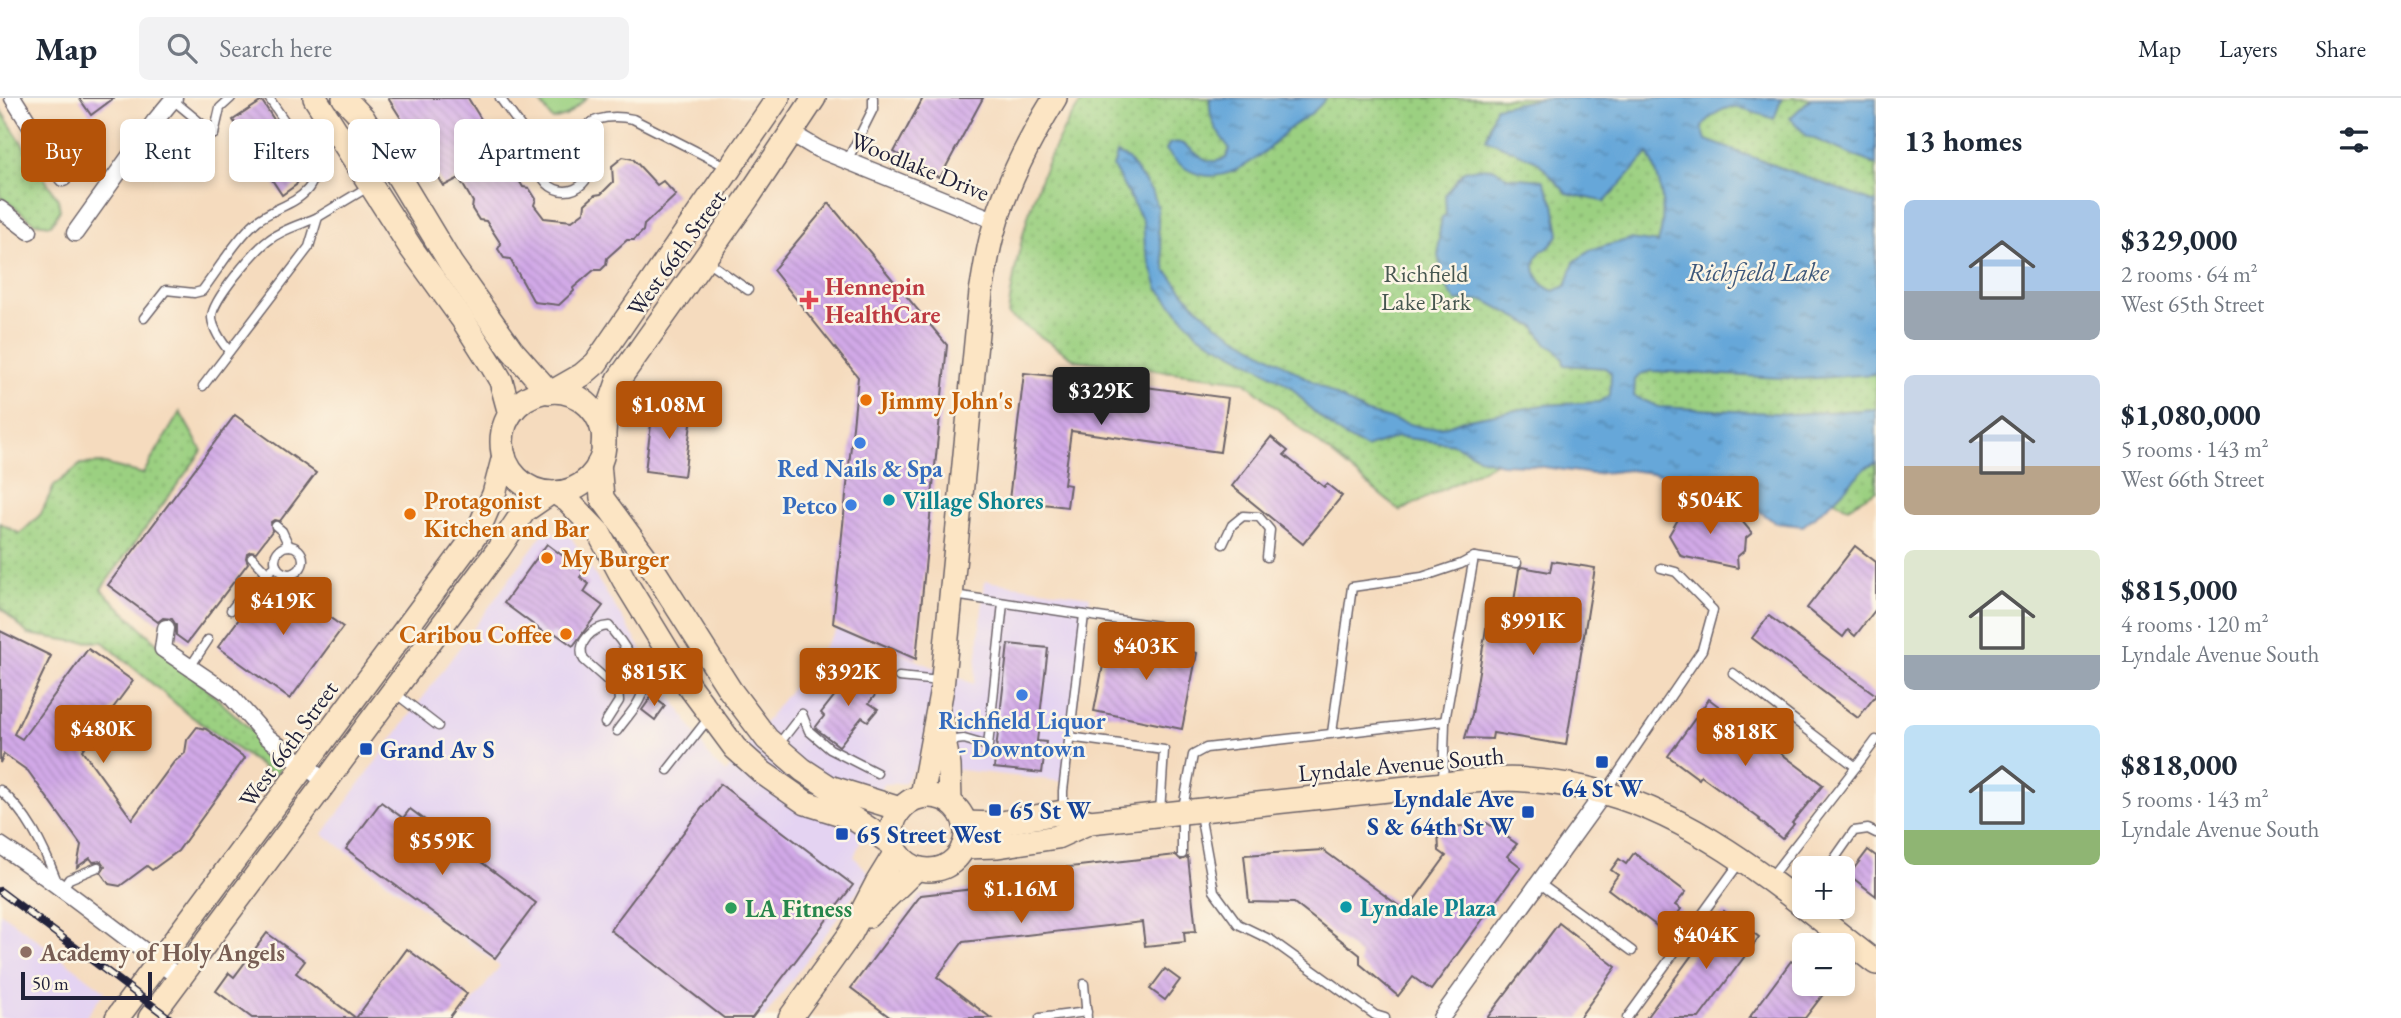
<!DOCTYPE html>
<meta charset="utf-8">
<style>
:root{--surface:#fff;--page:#f2f2f3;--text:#1f2937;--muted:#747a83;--line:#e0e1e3;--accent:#b45309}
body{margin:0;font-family:"EB Garamond",serif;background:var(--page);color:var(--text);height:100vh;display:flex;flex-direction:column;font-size:26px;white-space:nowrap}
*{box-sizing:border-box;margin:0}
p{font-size:23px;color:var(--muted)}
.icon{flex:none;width:38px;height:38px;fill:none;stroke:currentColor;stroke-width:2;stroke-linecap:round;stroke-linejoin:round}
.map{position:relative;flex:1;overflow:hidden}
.sheet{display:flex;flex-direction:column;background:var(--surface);width:525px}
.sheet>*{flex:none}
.hud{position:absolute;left:21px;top:21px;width:665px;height:63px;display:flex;gap:14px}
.controls{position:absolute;left:1792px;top:758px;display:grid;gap:14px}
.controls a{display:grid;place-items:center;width:63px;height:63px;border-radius:10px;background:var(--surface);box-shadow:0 4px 10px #0003;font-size:35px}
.scale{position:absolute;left:21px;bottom:18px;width:131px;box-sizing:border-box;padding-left:7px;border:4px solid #22223b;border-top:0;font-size:19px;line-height:24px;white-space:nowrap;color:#22223b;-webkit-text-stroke:5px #fcf5e5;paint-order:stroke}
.price{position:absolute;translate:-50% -60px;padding:0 16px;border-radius:7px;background:var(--accent);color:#fff;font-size:23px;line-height:46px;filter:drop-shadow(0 2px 4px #0008)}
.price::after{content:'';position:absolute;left:50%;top:42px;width:21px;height:16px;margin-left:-10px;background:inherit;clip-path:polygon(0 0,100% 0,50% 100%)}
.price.current{background:#222;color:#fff}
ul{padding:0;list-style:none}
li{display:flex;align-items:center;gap:21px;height:175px;padding:0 28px}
li span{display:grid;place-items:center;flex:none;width:196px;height:140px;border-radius:10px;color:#555}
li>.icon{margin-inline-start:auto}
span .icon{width:84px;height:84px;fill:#fffc;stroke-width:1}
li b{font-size:30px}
h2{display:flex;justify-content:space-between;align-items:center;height:84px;padding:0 28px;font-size:30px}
.tag{padding:0 24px;border-radius:10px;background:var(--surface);box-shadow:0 4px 10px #0003;font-size:24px;line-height:63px}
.tag.current{background:var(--accent);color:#fff}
header{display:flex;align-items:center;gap:42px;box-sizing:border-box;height:98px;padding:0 35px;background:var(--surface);border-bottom:2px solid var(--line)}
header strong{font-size:33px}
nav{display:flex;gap:38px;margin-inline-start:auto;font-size:24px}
.search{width:490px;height:63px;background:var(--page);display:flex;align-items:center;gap:18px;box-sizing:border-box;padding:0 24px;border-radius:10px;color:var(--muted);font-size:26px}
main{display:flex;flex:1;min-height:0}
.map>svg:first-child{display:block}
</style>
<header>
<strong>Map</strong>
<div class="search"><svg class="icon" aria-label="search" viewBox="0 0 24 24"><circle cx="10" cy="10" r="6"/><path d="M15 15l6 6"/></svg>Search here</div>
<nav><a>Map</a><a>Layers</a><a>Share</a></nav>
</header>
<main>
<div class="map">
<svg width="1876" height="920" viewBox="0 0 1876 920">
<defs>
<pattern id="park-dots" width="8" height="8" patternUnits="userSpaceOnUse" patternTransform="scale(1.75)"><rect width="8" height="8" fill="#9bd081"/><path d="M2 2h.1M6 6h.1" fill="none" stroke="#85b270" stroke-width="1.8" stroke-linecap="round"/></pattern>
<pattern id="water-ripples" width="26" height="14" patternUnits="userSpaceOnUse" patternTransform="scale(1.75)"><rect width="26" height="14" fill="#66a7d9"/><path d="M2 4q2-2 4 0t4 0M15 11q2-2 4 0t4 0" fill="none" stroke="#5488b1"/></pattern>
<pattern id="building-back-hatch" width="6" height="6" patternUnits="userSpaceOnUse" patternTransform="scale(1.75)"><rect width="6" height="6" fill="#d1a9e7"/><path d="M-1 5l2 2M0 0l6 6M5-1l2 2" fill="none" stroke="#b391c7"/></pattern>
</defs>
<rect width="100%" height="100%" fill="#fcf5e5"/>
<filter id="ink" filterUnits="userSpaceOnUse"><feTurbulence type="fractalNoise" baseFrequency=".0143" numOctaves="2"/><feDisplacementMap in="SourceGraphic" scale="14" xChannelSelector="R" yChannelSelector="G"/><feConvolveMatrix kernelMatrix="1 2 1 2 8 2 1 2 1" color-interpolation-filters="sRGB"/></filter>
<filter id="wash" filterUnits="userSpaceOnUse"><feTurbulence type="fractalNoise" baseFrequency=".00686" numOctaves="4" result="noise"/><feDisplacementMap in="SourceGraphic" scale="28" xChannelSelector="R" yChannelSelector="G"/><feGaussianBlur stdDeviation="1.57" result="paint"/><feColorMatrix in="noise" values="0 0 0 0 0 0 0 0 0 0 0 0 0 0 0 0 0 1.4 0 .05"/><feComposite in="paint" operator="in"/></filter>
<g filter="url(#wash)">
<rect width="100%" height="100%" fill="#f5dbbe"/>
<g fill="#e4d3f2">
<polygon points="544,434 569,436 713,664 726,675 838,530 974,586 985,483 1090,498 1067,684 917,667 904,685 883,686 854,759 870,776 764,920 461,920 500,868 323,736"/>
<polygon points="0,814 105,893 85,920 0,920"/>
</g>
<polygon fill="#9bd081" stroke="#5e795e" stroke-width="2" points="537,0 587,0 566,18 553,22"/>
<g fill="url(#park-dots)" stroke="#5e795e" stroke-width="2">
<path d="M1084,0H1876V392L1848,409L1610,307L1400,413L1244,283L1076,262L1008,217C1018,141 1038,63 1084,0Z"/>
<polygon points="0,11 58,101 60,112 51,127 35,125 0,98"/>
<polygon points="180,314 202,353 101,491 146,535 285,663 275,678 188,616 103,544 72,543 28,536 0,509 0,425 20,436 41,416 54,388 81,366 101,365 143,376"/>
</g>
<g fill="url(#water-ripples)" stroke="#44648a" stroke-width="2">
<path d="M1210,0H1326C1315,15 1307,18 1293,28C1284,34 1277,43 1269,50C1234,80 1198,93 1166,52L1169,46C1192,37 1198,74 1226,60L1230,51C1217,34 1208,22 1210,0Z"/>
<path d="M1544,0H1782L1774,21C1741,9 1725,0 1702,29L1706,42L1876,105V276L1801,281L1652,273L1641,276L1635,282L1634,298L1659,309L1792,316L1876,311V365L1865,370L1832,404L1803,428L1776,425L1748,405L1714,388L1667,377L1629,372L1593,376L1530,367L1502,366L1482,361L1454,346L1397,339L1366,350L1340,336L1313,313L1291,289L1259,269L1197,236L1158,190L1145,150L1143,123L1113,69L1117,56L1128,61L1153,95L1158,110V134L1166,172L1192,204L1216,226L1364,314L1425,330L1447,328L1463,322L1543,307L1599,304L1610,297L1611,275L1605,270L1564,267L1563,261L1555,251L1547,247L1535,229L1484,202L1457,203C1437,185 1436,144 1442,119L1446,117L1445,96L1464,73L1479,70L1495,71L1507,79L1543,82L1554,106L1559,136C1556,140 1552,147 1548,150C1541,155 1544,149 1539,156C1529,170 1540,189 1554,193L1566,188L1574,164L1591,152L1630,141L1658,145C1667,115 1662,82 1648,55L1605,104L1567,95L1537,63L1486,41L1495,9Z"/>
<polygon points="1811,0 1876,0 1876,67 1807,38 1790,20"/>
</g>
<g id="blocks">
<g fill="url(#building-back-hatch)">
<polygon points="79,0 114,0 91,17"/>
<polygon points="388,0 468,0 523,89 529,90 536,101 534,107 544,120 572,123 584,114 585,106 595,97 601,96 613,84 612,68 623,59 633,61 657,87 663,83 676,97 644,127 643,133 634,142 627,142 607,160 606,167 601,172 594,172 573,190 574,193 559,207 534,204 510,161 504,160 498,151 501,146 486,123 479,122 472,111 473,104 459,80 444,88"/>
<polygon points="923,0 983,0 940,80 894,54"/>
<polygon points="262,3 305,70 296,87 282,97 233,22"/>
<polygon points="829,105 947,247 916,561 833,525 858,279 773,172"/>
<polygon points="1024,275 1101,283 1228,300 1220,354 1071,333 1064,386 1070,387 1067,409 1009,402"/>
<polygon points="672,306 693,311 684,378 645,373 653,311 671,314"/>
<polygon points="235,317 316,375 280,423 274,422 271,424 272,433 256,454 251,453 247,455 246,460 248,465 187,545 176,537 176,527 172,521 163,520 158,524 108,487"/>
<polygon points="1271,339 1288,353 1284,357 1324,389 1327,386 1342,398 1303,446 1232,388"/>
<polygon points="1673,407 1737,417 1752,435 1746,440 1745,452 1737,459 1738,470 1681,458 1669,437 1680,418"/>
<polygon points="547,446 584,474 580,479 589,486 584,494 603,508 573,548 553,534 550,539 504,505"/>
<polygon points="1855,448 1876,464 1876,511 1855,538 1848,532 1843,539 1807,510"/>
<polygon points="1552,463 1595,470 1566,647 1493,635 1492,641 1465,640 1472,616 1490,506 1513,510 1519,471 1522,469 1550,474"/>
<polygon points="287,477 299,477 303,489 325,502 318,511 343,529 290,601 218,549 248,509 256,514 270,496 288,492"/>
<polygon points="1769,518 1876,597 1858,620 1752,540"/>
<polygon points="0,533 51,558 14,636 22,641 88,551 133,583 82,652 132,721 174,664 185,655 187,642 197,629 206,631 245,660 178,753 152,772 147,768 120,788 109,786 101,775 105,769 101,763 93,764 90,760 77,769 81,747 28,673 4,656 0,665"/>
<polygon points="1109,537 1197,555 1182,631 1094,613"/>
<polygon points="1008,546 1048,550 1037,643 1046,644 1042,675 994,670"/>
<polygon points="854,573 880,591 869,605 878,611 868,623 862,619 839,648 815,630 824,618 821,615"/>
<polygon points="652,598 665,608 655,622 642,612"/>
<polygon points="1709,601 1823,687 1792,725 1794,726 1782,741 1759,722 1760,721 1701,678 1699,681 1668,658"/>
<polygon points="720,686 853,787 752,920 724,920 610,832"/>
<polygon points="381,704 403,720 410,711 536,805 495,860 346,751"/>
<polygon points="1487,725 1517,746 1507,758 1521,769 1431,892 1413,879 1398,898 1360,866 1360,857 1294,805 1249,804 1244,757 1323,752 1406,813 1446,758 1439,753 1438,731"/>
<polygon points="1868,752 1876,758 1876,798 1849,777"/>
<polygon points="1634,755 1686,794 1675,807 1681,811 1669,827 1664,823 1658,829 1608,791 1618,777 1611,772 1619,761 1626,766"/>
<polygon points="1176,757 1181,762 1188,759 1196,833 1184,834 1185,844 1145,848 1142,824 963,844 937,879 991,920 891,920 851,890 921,797 973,791 972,780"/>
<polygon points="1724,813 1759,839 1699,920 1646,920"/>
<polygon points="1559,825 1616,869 1579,920 1487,920"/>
<polygon points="267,835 305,863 296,875 356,920 407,851 467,896 449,920 252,920 216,893 229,875 234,879"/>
<polygon points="1791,863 1804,872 1804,886 1831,886 1805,920 1749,920"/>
<polygon points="1165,871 1180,882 1165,902 1150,891"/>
</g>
</g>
</g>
<g filter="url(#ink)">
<use href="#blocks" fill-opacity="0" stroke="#6c6369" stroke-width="2"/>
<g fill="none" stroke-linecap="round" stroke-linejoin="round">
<g stroke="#6c6369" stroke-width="11">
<g id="lane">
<polyline points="500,0 530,41 545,53"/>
<polyline points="173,2 214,36"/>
<polyline points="214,36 220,10 231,0"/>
<circle cx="565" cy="68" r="25"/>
<path d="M575,45C583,19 610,16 633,21L727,69"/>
<polyline points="847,63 873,11 873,0"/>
<polyline points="707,163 748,192"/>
<path d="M144,220L166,192L194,195L202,193C218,172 237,140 257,123C273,110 295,107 308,91C315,82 315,76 313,65L269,0"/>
<path d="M229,253C222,244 213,232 212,220C210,204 256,151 269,142C282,131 303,126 318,119"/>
<polyline points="203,288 309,149 318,119 368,89"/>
<polyline points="276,428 282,433 289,448"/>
<polyline points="1223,446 1232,427 1243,418 1259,419 1270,432 1267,459"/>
<circle cx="289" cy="462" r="14"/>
<polyline points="252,459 267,475"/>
<polyline points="954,497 1158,528"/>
<polyline points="231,512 247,491 276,468"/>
<polyline points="190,569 208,542"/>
<polyline points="1733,575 1856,669 1876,642"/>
<polyline points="899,579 940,583"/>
<polyline points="395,595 438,628"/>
<polyline points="802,616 809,633 830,651 877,675"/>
<path d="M605,625L619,603L618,592L584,562C575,545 593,529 609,528C619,540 646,576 643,591C641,606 625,621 617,633"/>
<polyline points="1332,635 1352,489 1422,479 1461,466 1474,459 1517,465"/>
<polyline points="1069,639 1164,652 1160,714"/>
<polyline points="947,643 964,641 988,648 1003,505"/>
<polyline points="778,647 802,616"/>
<polyline points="668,672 708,621"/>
<polyline points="1443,685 1445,623 1474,459"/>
<path d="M0,692C28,716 43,748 56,781"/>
<polyline points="1606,693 1702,552 1713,512 1676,474 1661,470"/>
<polyline points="1063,712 1063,693 1084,517"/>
<polyline points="1200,716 1214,793 1238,826 1271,842 1375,917 1385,920"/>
<polyline points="1182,756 1182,715 1193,657 1206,650 1445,623"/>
<polyline points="1828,770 1854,733 1868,731 1876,735"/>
<polyline points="1770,780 1856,669"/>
<polyline points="1539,785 1632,853"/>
<polyline points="62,791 69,781 98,769"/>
<polyline points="1084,886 1087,920"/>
<polyline points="1040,920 1087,914"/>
<polyline points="1627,920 1740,764"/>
</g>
</g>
<g stroke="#6c6369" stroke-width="19">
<g id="street">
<polyline points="13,0 63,80"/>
<polyline points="791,35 818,51 996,123"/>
<polyline points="0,111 29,133"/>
<polyline points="75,135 155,23 174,0"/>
<polyline points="166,530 163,551 228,595 266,638 326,684"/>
<path d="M0,747C62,788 120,836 180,880"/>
<polyline points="1441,920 1604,695"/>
</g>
</g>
<g stroke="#6c6369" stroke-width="26">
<g id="secondary">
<polyline points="315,0 411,150 463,222 491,266 501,283 510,316"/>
<polyline points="344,0 363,20 451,166 511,251 549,294"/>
<polyline points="554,293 582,277 596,265 778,0"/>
<circle cx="553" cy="344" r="51"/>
<polyline points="603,349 605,321 619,281 747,101 814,0"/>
<polyline points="599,365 602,400 646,460 730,592 767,641 803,672 829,689 900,711"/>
<polyline points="556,395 568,403 599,435 624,482 689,588 735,650 763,675 806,705 851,719 892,746"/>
<polyline points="943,625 944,643 949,668 950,704"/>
<circle cx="929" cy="735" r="37"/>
<path d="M922,698L942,590L981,194C985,174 987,154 993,134C1006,87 1029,42 1055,0"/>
<polyline points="965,725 996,726 1063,714 1090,724"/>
<path d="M963,749L998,748L1057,739L1090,724L1472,683C1490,682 1509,680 1526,682C1552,684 1580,688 1605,695C1709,724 1793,801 1876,865"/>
<polyline points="868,818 916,771"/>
<polyline points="117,920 477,435 494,396 504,358"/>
<polyline points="150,920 498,452 524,413 550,395"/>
<polyline points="790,920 851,835 877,785 896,754"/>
</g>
</g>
<use href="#lane" stroke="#fff" stroke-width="8"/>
<use href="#street" stroke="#fff" stroke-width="16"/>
<use href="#secondary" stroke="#fce5c4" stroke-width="23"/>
<g stroke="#22223b" stroke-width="8">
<polyline id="rail" points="0,793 169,920"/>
</g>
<use href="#rail" stroke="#fcf5e5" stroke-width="5" stroke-dasharray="16" stroke-linecap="butt"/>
</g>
</g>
<path fill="#e0444e" stroke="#fcf5e5" stroke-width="2.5" d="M805.5 191.5h7v7h7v7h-7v7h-7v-7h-7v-7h7z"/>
<g fill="#e8710a" stroke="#fcf5e5" stroke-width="2.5">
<circle cx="866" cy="302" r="7"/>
<circle cx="410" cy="416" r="7"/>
<circle cx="547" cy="460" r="7"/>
<circle cx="566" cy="536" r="7"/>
</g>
<g fill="#3f7fe0" stroke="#fcf5e5" stroke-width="2.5">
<circle cx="860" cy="345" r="7"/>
<circle cx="851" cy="407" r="7"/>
<circle cx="1022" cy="597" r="7"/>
</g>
<g fill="#0f9aa8" stroke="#fcf5e5" stroke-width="2.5">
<circle cx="889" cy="402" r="7"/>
<circle cx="1346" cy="809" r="7"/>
</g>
<g fill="#1a4fb4" stroke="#fcf5e5" stroke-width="2.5">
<rect x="359" y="644" width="14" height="14" rx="3.5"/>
<rect x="1595" y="657" width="14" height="14" rx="3.5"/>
<rect x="988" y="705" width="14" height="14" rx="3.5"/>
<rect x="1521" y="707" width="14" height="14" rx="3.5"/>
<rect x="835" y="729" width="14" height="14" rx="3.5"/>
</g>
<circle fill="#2e9e5b" stroke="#fcf5e5" stroke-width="2.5" cx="731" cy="810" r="7"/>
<circle fill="#8d6e63" stroke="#fcf5e5" stroke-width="2.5" cx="26" cy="854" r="7"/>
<g text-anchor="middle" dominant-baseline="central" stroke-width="5" stroke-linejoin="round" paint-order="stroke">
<g font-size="24" fill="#22223b" stroke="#fcf5e5">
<text transform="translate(920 68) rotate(22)">Woodlake Drive</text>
<text transform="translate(676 155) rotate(-54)">West 66th Street</text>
<text transform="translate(288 646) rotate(-54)">West 66th Street</text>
<text transform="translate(1401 666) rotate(-5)">Lyndale Avenue South</text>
</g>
<g font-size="24" fill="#465650" stroke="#fcf5e5">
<text x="1426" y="175">Richfield<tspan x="1426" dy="28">Lake Park</tspan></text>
</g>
<g font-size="24" font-weight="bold" fill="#be3a42" stroke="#fcf5e5" text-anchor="start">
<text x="825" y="188">Hennepin<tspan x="825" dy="28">HealthCare</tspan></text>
</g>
<g font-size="24" font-weight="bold" fill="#c56008" stroke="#fcf5e5" text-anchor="start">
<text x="880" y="302">Jimmy John's</text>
<text x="424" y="402">Protagonist<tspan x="424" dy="28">Kitchen and Bar</tspan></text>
<text x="561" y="460">My Burger</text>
<text x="552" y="536" text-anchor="end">Caribou Coffee</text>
</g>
<g font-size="24" font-weight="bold" fill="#366cbe" stroke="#fcf5e5">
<text x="860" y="370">Red Nails &amp; Spa</text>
<text x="837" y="407" text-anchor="end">Petco</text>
<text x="1022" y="622">Richfield Liquor<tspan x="1022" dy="28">- Downtown</tspan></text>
</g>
<g font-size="24" font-weight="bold" fill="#0d838f" stroke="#fcf5e5" text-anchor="start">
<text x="903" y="402">Village Shores</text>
<text x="1360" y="809">Lyndale Plaza</text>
</g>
<g font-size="24" font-weight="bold" fill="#164399" stroke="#fcf5e5" text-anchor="start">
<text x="380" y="651">Grand Av S</text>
<text x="1602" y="690" text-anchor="middle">64 St W</text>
<text x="1514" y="700" text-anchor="end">Lyndale Ave<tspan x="1514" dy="28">S &amp; 64th St W</tspan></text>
<text x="1009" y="712">65 St W</text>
<text x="856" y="736">65 Street West</text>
</g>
<g font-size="24" font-weight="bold" fill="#27864d" stroke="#fcf5e5" text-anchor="start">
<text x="745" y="810">LA Fitness</text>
</g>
<g font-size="24" font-weight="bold" fill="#785e54" stroke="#fcf5e5" text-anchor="start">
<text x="40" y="854">Academy of Holy Angels</text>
</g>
<g font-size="26" font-style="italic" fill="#3d577a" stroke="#fcf5e5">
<text x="1758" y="174">Richfield Lake</text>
</g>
</g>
</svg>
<div class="controls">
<a>+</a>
<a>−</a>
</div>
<div class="scale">50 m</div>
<b class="price current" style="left:1101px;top:329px">$329K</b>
<b class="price" style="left:669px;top:343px">$1.08M</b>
<b class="price" style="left:1710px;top:438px">$504K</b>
<b class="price" style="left:283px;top:539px">$419K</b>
<b class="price" style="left:1533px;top:559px">$991K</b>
<b class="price" style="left:1146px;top:584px">$403K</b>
<b class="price" style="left:654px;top:610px">$815K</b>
<b class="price" style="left:848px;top:610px">$392K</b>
<b class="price" style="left:103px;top:667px">$480K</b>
<b class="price" style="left:1745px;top:670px">$818K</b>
<b class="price" style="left:442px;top:779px">$559K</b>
<b class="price" style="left:1021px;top:827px">$1.16M</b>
<b class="price" style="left:1706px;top:873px">$404K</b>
<div class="hud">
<a class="tag current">Buy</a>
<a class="tag">Rent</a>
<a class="tag">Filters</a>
<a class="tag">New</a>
<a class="tag">Apartment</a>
</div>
</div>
<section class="sheet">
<h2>13 homes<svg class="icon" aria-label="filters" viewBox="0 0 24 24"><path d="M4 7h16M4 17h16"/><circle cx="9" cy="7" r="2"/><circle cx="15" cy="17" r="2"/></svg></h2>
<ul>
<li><span style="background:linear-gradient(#a9c7e8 65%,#9aa5b1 0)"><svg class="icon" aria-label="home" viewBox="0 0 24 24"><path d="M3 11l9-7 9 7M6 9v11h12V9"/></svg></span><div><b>$329,000</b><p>2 rooms · 64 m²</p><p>West 65th Street</p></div></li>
<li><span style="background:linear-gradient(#c9d6e8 65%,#b9a48a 0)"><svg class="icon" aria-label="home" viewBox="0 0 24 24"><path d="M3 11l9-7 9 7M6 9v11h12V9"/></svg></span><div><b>$1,080,000</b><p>5 rooms · 143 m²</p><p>West 66th Street</p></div></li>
<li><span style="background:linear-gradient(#dfe7d0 75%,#9aa5b1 0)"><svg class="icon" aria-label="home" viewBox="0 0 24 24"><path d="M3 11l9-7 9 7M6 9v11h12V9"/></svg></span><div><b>$815,000</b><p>4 rooms · 120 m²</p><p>Lyndale Avenue South</p></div></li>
<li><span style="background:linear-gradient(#bfe0f5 75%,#8fb573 0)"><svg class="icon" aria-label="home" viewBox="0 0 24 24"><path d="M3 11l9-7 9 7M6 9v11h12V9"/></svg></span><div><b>$818,000</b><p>5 rooms · 143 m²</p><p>Lyndale Avenue South</p></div></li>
</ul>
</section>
</main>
